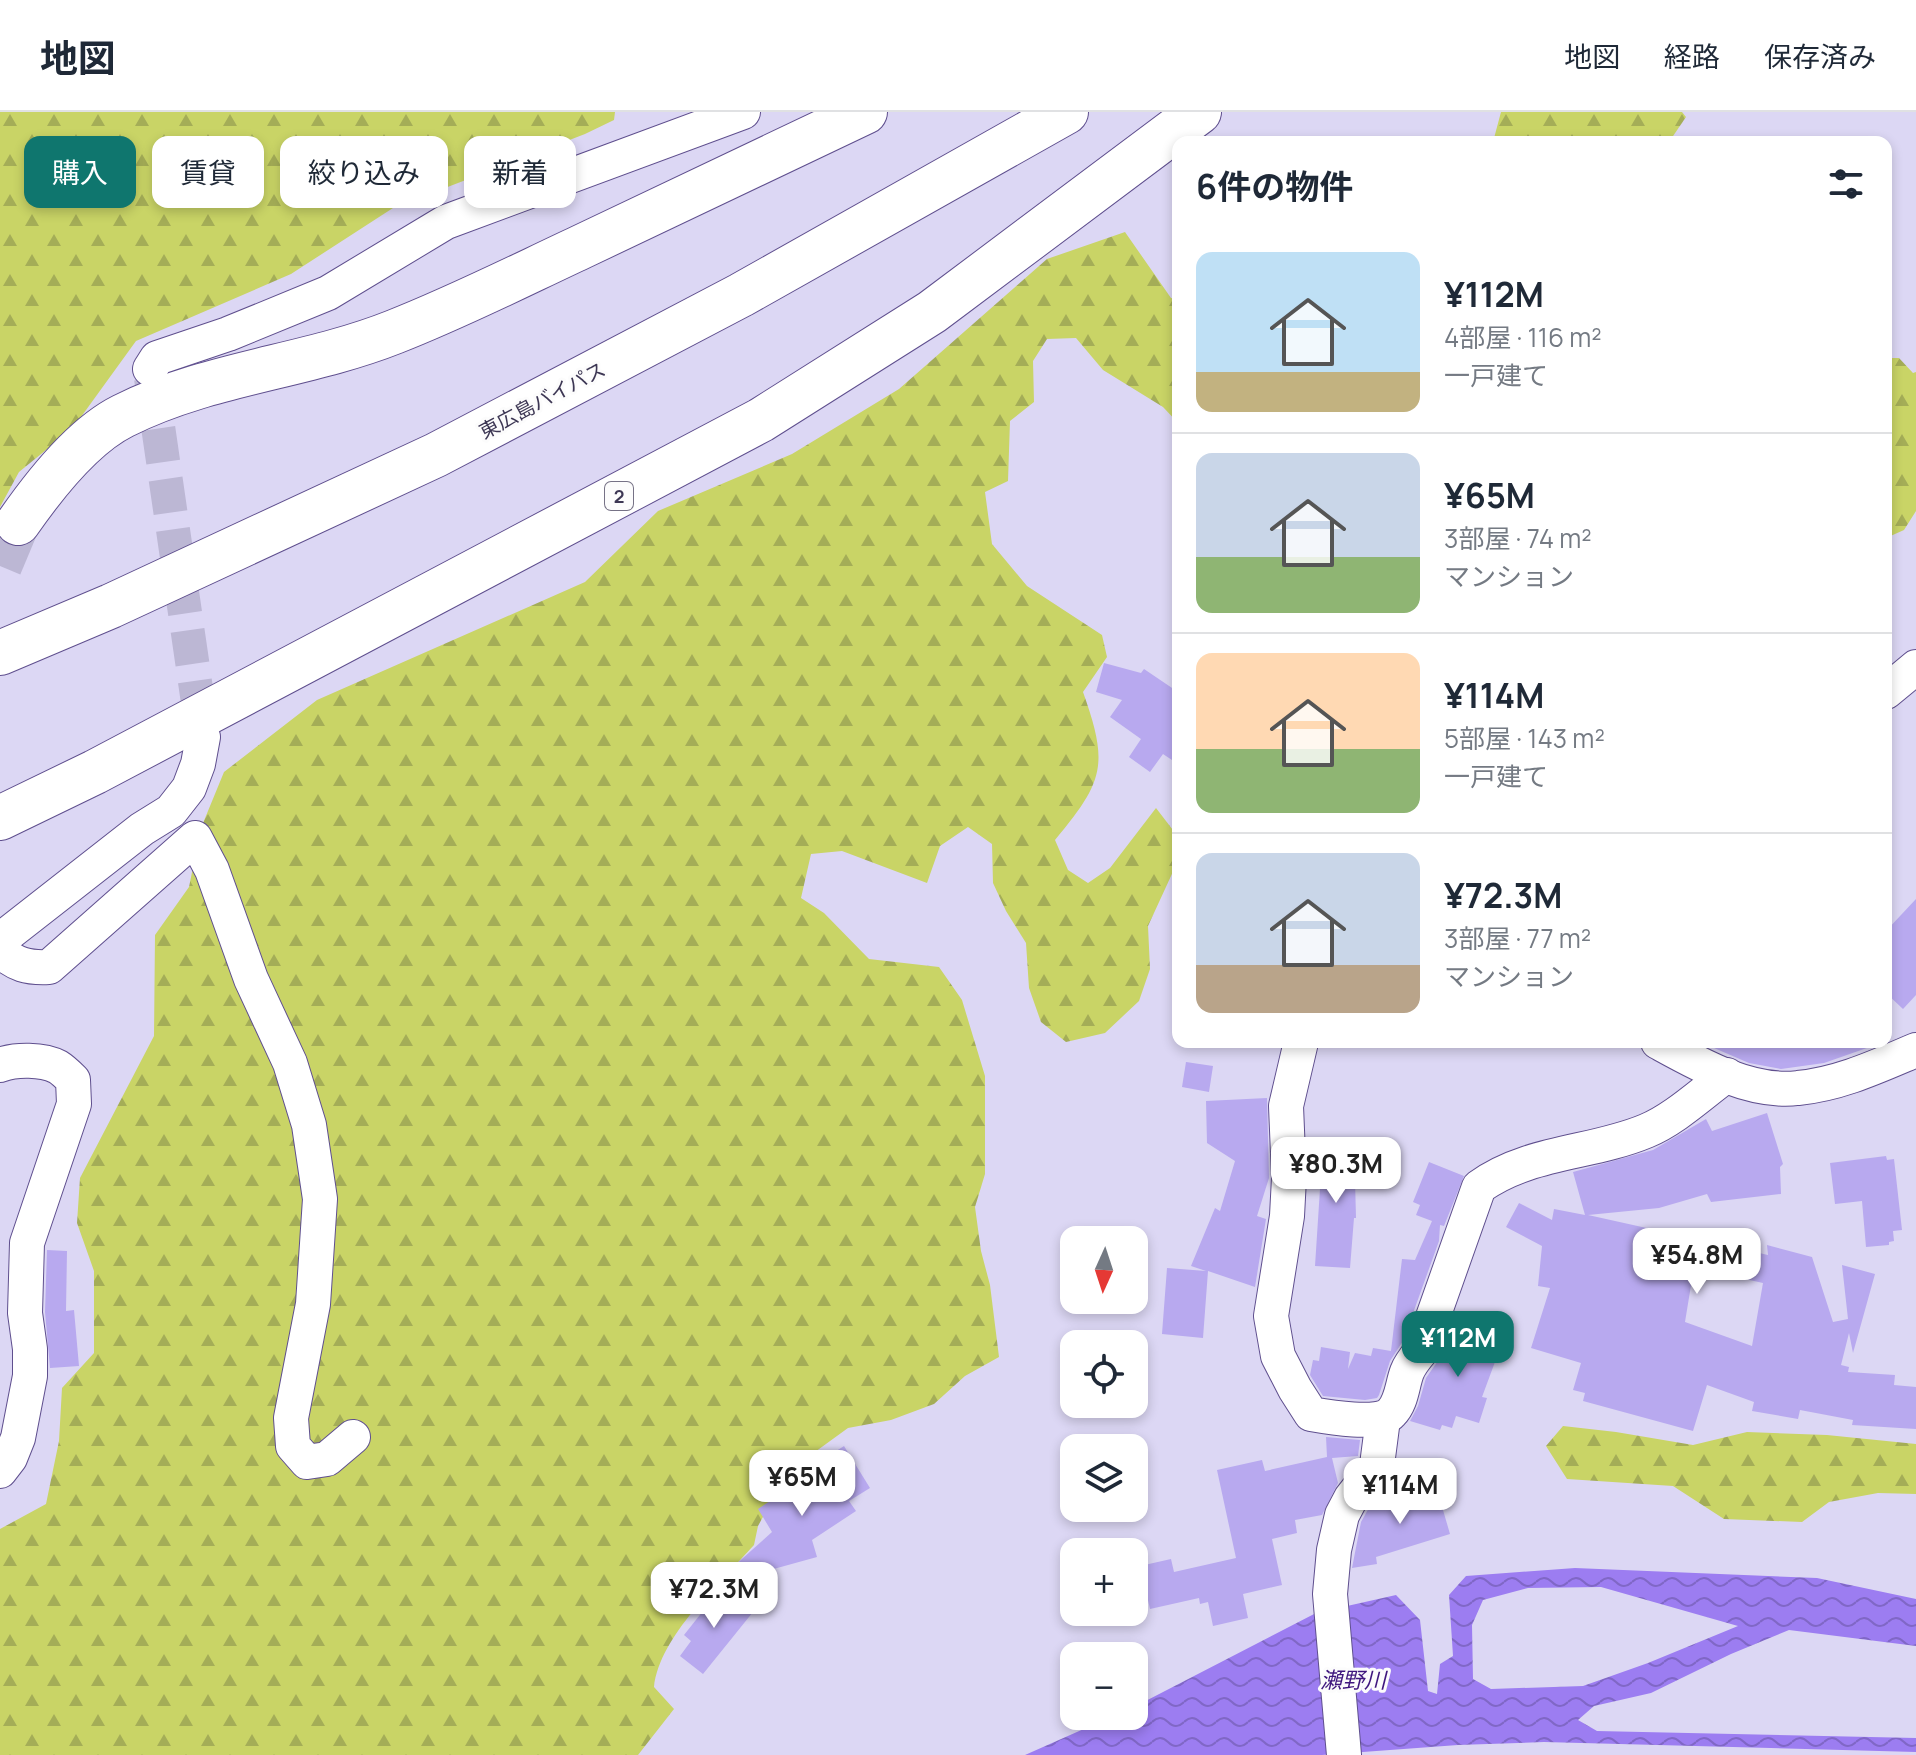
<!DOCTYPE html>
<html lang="ja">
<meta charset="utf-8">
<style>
:root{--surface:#fff;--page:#f2f2f3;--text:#1f2937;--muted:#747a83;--line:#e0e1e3;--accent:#0f766e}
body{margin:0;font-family:Manrope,"Noto Sans JP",sans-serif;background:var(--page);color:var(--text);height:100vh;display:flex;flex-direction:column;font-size:30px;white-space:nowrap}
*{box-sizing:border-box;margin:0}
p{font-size:26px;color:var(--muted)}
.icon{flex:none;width:44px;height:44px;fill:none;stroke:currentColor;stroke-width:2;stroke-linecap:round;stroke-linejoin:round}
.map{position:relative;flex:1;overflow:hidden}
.sheet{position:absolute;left:1172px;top:24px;width:720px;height:912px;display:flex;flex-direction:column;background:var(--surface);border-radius:16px;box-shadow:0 4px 12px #0003}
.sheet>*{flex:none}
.hud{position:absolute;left:24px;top:24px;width:760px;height:72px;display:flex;gap:16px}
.needle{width:52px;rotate:183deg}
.tools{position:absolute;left:1060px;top:1114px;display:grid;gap:16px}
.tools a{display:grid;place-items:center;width:88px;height:88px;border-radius:16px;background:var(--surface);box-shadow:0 4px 12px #0003;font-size:40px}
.price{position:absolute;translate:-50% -68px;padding:0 18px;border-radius:16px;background:#fff;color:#222;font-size:26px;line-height:52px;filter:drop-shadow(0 2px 4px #0008)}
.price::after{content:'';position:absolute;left:50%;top:48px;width:24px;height:18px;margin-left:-12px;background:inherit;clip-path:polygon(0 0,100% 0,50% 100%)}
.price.current{background:var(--accent);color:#fff}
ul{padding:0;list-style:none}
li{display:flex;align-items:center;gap:24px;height:200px;padding:0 24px}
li+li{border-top:2px solid var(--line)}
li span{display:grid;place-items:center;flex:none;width:224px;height:160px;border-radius:16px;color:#555}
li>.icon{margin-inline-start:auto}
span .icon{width:96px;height:96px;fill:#fffc;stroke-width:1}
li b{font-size:34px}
h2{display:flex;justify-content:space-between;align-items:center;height:96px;padding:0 24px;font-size:34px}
.pill{padding:0 28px;border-radius:16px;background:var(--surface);box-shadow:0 4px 12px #0003;font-size:28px;line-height:72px}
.pill.current{background:var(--accent);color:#fff}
header{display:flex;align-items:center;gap:48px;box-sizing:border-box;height:112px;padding:0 40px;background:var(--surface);border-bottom:2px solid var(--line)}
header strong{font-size:38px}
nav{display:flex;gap:44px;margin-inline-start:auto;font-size:28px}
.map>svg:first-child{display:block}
</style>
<header>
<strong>地図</strong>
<nav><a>地図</a><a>経路</a><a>保存済み</a></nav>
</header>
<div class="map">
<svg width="1916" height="1643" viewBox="0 0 1916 1643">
<defs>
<pattern id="forest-firs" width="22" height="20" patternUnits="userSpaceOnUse" patternTransform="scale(2)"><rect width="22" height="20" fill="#c9d466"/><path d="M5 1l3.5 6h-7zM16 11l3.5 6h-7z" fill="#a4ad57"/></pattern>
<pattern id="water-waves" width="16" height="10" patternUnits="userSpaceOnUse" patternTransform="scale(2)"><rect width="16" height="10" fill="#9c7df1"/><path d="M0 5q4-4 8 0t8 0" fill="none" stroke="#8067c6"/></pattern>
</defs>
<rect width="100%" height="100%" fill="#dcd7f4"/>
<g fill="url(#forest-firs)">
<polygon points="0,0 615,0 614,8 585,22 393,96 291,162 136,229 73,316 19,360 0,395"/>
<polygon points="1501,0 1682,0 1686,5 1669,30 1493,30"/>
<path d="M1125,120L1171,186L1178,187V311L1163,295L1103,258L1076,226L1047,227L1033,249L1034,290L1010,309L1008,369L985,380L992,432L1027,474L1102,523L1107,545L1083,580C1109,653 1104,669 1055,728L1068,758L1088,771L1110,756L1156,696L1176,722L1177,751L1148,814L1150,857L1139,889L1105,921L1066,930L1041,910L1029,876L1026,831L1006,799L993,771L992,732L968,715L940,734L927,771L842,739L811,742L801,786L824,801L869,847L939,855L962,888L985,964V1062L975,1095L981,1139L990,1173L999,1245L965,1264L934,1292L891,1308L848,1316L797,1353L778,1377L758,1414L754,1433C720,1471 660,1523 654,1575L674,1597L638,1643H0V1417L46,1392L59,1329L62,1276L94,1241V1159L77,1111L80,1066L154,924L155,823L189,775L201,716L224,660L317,588L585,470L658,399L792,342L899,277L1047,147Z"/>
<polygon points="1886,246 1899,246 1913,261 1916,260 1916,399 1904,418 1886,426"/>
<polygon points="1563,1314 1616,1320 1693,1333 1747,1320 1827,1323 1916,1332 1916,1382 1878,1381 1829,1390 1802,1410 1724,1407 1673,1374 1567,1367 1546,1334"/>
</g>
<path fill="url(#water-waves)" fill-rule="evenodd" d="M1575,1456L1817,1466L1916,1487V1534L1789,1518L1731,1542L1651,1581L1594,1594L1578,1608L1597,1619L1916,1626V1640L1544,1630L1458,1633L1322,1643H1025L1113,1604H1134V1595L1316,1501L1396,1483L1420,1508L1428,1579L1437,1582L1440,1552L1453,1544L1449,1483L1466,1464ZM1601,1475L1738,1514L1648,1551L1583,1574L1491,1577L1473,1567L1472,1513L1483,1488L1528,1476Z"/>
<g fill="#b8a9ef">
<polygon points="1104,551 1141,561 1144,557 1178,580 1178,652 1163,642 1150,660 1129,645 1141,627 1110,605 1122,588 1096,580"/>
<polygon points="1916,787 1916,883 1903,897 1886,881 1886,819"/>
<polygon points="1700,930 1884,930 1824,951 1781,957 1749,951"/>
<polygon points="1186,950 1213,954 1209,980 1182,975"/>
<polygon points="1267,986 1269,1066 1257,1104 1266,1107 1255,1175 1208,1159 1203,1226 1162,1222 1167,1156 1206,1159 1191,1154 1215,1096 1220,1099 1235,1049 1207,1031 1206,989"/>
<polygon points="1767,1001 1783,1052 1780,1055 1781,1082 1711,1090 1707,1082 1659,1096 1588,1103 1660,1119 1657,1137 1696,1143 1685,1210 1752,1234 1763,1171 1709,1159 1715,1131 1768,1143 1767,1133 1812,1145 1833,1210 1848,1207 1842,1153 1875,1162 1853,1241 1849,1221 1841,1253 1849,1255 1848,1260 1895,1263 1894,1273 1916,1275 1916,1317 1852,1313 1853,1308 1800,1298 1798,1307 1752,1299 1754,1290 1707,1273 1693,1319 1583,1289 1585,1281 1573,1278 1581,1251 1531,1236 1550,1176 1538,1174 1542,1134 1506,1115 1519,1091 1552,1108 1554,1097 1585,1103 1573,1060 1653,1038 1706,1007 1712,1019"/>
<polygon points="1354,1029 1356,1106 1354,1106 1350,1156 1315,1154 1322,1046 1308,1052 1308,1042 1324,1042 1324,1030"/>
<polygon points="1886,1044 1887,1048 1894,1047 1902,1118 1893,1119 1894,1129 1889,1130 1889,1133 1866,1135 1862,1089 1835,1092 1830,1051"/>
<polygon points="1429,1050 1464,1064 1444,1114 1440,1113 1439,1129 1403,1229 1390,1249 1379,1283 1377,1286 1365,1288 1323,1284 1310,1263 1313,1248 1319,1249 1321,1235 1350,1240 1348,1257 1355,1241 1371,1244 1373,1236 1391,1239 1402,1147 1415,1148 1432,1109 1416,1103 1420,1093 1413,1090"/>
<polygon points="47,1138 67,1139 66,1199 74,1198 79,1254 50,1256 45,1200"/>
<polygon points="1453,1208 1502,1231 1482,1285 1487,1286 1479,1311 1456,1304 1452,1316 1442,1313 1440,1318 1410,1309 1418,1294 1426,1266 1440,1246"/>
<polygon points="1326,1325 1360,1328 1358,1344 1332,1346 1338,1371 1322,1403 1295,1408 1297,1421 1272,1427 1282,1473 1243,1482 1248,1506 1213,1514 1208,1490 1200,1492 1199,1486 1150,1497 1140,1454 1171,1447 1174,1460 1236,1446 1217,1358 1262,1348 1265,1359 1327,1345"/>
<polygon points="844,1334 870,1376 849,1389 856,1399 812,1428 817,1445 770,1458 742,1484 724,1463 772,1420 758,1397 796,1372 793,1367"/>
<polygon points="1436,1374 1450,1422 1376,1445 1377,1452 1352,1456 1361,1410 1370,1394"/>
<polygon points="722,1475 753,1500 703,1562 680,1544 691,1529 684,1523"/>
</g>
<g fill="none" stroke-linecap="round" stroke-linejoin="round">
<polyline stroke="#bcb7d4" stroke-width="34" stroke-dasharray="34 17" stroke-linecap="butt" points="151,266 203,625"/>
<polyline stroke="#bcb7d4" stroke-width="44" stroke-dasharray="44 22" stroke-linecap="butt" points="0,454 18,411"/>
<g stroke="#5f4f8e" stroke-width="36">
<g id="street">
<polyline points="150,257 157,246 228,222 328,181 446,110 743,0"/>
<polyline points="1886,580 1916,555"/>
<polyline points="0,828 142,717 171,699 189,676 198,652 203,625"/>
<path d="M0,838C15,853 28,856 49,855L195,726L212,758L251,867L290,951L309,1013L320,1087L313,1192L291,1306L293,1334L307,1350L327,1347L353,1325"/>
<path d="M1301,930L1286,994L1289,1066L1287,1104L1271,1204L1278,1244L1295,1277L1311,1302C1328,1305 1380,1314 1391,1301C1402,1290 1402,1273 1407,1260C1410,1252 1416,1245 1421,1239L1479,1075C1529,1039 1591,1042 1646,1019C1675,1007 1702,981 1727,963"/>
<path d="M1658,930C1698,952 1750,982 1798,976C1840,972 1878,954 1916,938"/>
<path d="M0,953C15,947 43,947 58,955C63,958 69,964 73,968L74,992L27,1131L25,1201L30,1237V1264L18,1326L10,1346L0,1359"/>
<polyline points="1344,1643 1330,1482 1334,1438 1342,1403 1351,1386 1377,1353 1383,1307"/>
</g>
</g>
<g stroke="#5f4f8e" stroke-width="46">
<g id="highway">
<path d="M18,411C43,375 83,324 123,304C208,261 306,255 394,220C458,195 519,164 581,135C675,90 770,45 865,0"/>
<polyline points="0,541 111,494 436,343 741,183 1066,0"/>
<polyline points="0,706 95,660 761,308 932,200 1199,0"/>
</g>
</g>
<use href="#street" stroke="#fff" stroke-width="34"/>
<use href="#highway" stroke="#fff" stroke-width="44"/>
</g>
<g text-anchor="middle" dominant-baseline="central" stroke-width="6" stroke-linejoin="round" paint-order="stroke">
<rect fill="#fcfcfc" stroke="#767286" stroke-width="2" x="605" y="370" width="28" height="28" rx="6"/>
<g font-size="18" font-weight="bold" fill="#3d3754">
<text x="619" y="384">2</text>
</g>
<g font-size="20" fill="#3d3754" stroke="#fcfcfc">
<text transform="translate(542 288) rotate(-28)">東広島バイパス</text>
</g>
<g font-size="22" font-style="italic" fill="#3f177e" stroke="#fcfcfc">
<text x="1353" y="1568">瀬野川</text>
</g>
</g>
</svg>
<div class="tools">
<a><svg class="needle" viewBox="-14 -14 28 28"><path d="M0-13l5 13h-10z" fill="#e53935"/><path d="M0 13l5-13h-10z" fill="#747a83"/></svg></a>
<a><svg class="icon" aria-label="locate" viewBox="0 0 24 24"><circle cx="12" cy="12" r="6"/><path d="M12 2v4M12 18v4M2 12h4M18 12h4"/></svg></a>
<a><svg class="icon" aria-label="layers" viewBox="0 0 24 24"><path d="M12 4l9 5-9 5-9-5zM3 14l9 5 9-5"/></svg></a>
<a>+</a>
<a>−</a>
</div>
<b class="price" style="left:1336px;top:1093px">¥80.3M</b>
<b class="price" style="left:1697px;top:1184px">¥54.8M</b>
<b class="price current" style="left:1458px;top:1267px">¥112M</b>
<b class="price" style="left:802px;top:1406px">¥65M</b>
<b class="price" style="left:1400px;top:1414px">¥114M</b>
<b class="price" style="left:714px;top:1518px">¥72.3M</b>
<div class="hud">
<a class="pill current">購入</a>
<a class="pill">賃貸</a>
<a class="pill">絞り込み</a>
<a class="pill">新着</a>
</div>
<section class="sheet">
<h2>6件の物件<svg class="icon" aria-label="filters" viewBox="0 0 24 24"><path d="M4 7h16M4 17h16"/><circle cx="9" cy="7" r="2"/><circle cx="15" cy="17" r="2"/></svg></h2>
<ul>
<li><span style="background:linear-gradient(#bfe0f5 75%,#c2b280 0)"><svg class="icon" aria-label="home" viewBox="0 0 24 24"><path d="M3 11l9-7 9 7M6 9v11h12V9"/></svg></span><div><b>¥112M</b><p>4部屋 · 116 m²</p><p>一戸建て</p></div></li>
<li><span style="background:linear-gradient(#c9d6e8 65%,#8fb573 0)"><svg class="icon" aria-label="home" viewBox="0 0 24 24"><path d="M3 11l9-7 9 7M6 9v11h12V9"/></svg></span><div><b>¥65M</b><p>3部屋 · 74 m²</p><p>マンション</p></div></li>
<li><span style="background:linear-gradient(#ffd9b3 60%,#8fb573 0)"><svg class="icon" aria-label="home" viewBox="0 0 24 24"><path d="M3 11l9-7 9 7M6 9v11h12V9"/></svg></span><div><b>¥114M</b><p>5部屋 · 143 m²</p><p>一戸建て</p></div></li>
<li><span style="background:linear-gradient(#c9d6e8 70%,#b9a48a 0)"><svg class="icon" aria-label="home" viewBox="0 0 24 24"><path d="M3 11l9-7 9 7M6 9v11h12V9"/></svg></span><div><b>¥72.3M</b><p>3部屋 · 77 m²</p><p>マンション</p></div></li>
</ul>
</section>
</div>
